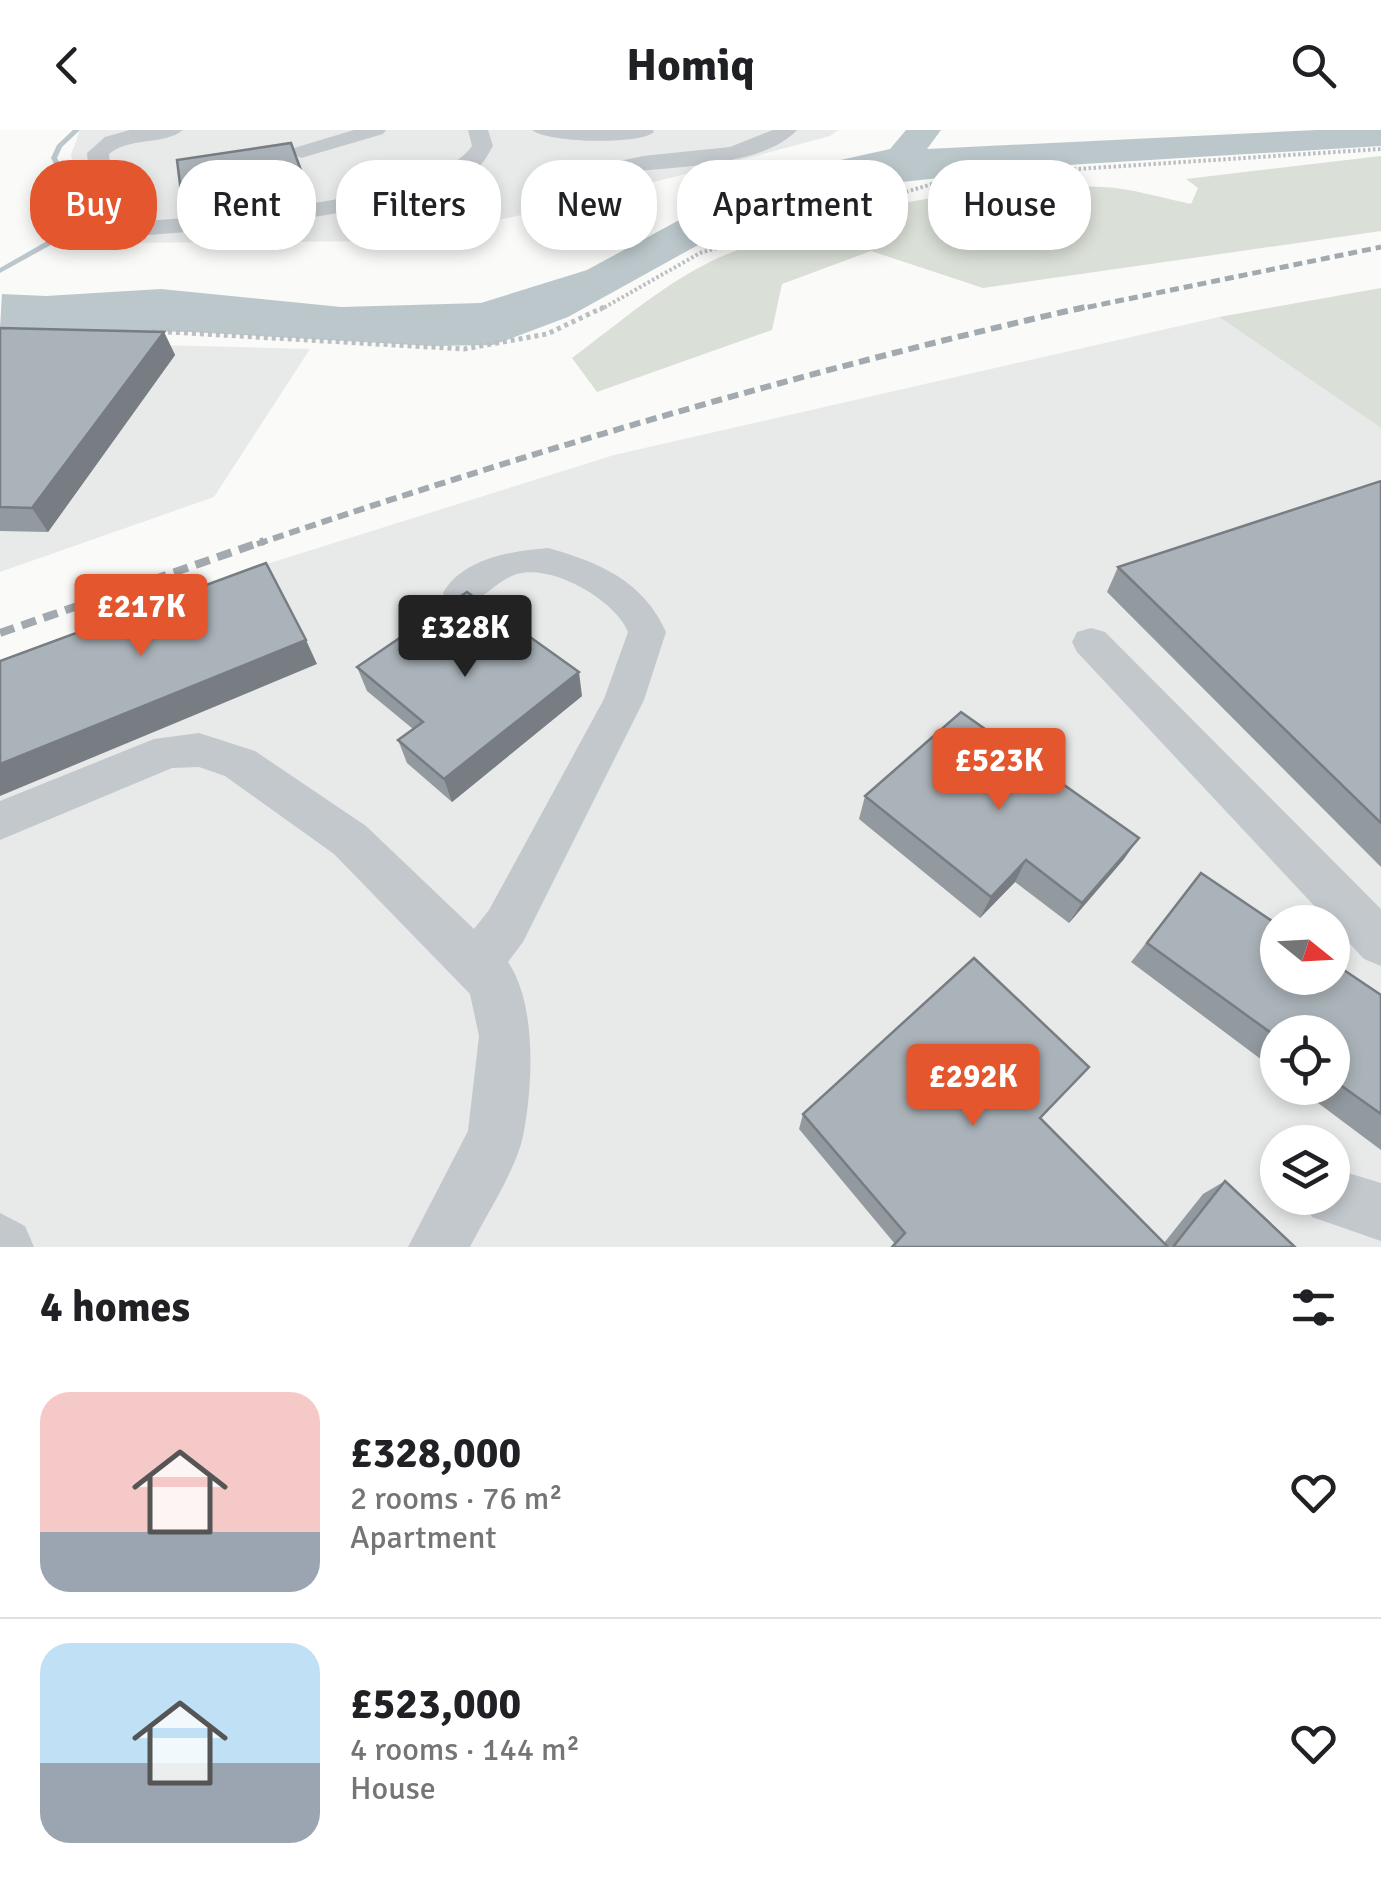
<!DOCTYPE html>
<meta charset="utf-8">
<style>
:root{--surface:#fff;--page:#f2f2f2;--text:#202124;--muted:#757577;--line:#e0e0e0;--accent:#e4572e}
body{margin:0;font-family:Signika,sans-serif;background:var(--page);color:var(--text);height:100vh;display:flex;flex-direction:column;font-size:38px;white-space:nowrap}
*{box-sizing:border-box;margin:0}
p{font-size:32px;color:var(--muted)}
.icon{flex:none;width:55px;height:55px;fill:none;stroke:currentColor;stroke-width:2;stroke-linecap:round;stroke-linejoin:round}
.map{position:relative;height:1117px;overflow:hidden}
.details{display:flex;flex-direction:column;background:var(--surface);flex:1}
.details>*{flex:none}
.banner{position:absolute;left:30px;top:30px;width:1322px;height:90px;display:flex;gap:20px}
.needle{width:65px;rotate:108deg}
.fabs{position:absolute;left:1260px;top:775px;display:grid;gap:20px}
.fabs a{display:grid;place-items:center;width:90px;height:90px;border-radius:50%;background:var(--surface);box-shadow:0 5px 15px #0003;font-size:50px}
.price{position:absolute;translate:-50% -85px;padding:0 22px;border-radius:10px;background:var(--accent);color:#fff;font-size:32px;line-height:65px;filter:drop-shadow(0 2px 5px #0008)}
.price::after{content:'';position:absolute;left:50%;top:60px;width:30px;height:22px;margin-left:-15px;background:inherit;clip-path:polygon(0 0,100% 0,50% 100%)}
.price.active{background:#222;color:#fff}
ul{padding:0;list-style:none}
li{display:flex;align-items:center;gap:30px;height:250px;padding:0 40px}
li+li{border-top:2px solid var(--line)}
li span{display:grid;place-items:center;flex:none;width:280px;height:200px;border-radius:30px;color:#555}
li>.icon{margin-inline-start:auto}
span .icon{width:120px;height:120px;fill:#fffc;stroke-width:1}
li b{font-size:42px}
h2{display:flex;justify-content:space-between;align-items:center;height:120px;padding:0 40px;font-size:42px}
.tag{padding:0 35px;border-radius:40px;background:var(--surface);box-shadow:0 5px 15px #0003;font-size:35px;line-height:90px}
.tag.active{background:var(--accent);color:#fff}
header{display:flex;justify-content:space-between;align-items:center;height:130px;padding:0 40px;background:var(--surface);font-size:45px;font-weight:700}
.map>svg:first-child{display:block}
</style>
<header><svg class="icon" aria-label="back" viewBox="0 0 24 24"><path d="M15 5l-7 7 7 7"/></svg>Homiq<svg class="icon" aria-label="search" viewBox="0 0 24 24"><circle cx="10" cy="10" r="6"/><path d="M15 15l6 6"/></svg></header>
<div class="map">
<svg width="1381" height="1117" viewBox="0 0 1381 1117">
<rect width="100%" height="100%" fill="#fafaf8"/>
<g fill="#e8e9e9" fill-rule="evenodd">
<polygon points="80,0 838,0 830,6 722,35 513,87 396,111 118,113 76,96 95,59 78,46 71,25"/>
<path d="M1219,187L1381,298V1117H0V533L270,433L614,325ZM1278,792H1332V848H1278ZM1278,902H1332V958H1278ZM1278,1012H1332V1068H1278Z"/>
<polygon points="0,211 310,219 214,367 0,442"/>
</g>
<g fill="#dadfd7">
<path d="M1381,26V101L983,158L871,121L782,154L772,200L597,262L572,228C622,191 672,146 730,123C846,77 977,53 1102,57C1131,58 1162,68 1191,74L1198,58L1186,49Z"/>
<polygon points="1381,158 1381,298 1219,187"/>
</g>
<polygon fill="#bbc7cb" points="906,0 941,0 927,19 1317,0 1381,0 1381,16 1051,36 790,64 568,187 493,215 433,216 191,202 0,198 2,164 46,166 161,159 341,177 481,173 587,140 755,49 890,19"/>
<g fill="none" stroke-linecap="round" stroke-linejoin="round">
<polygon fill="#bbc7cb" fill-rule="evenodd" points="73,0 80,0 62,17 57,28 69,51 85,60 88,66 67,106 0,143 0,138 61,103 80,66 80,62 64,53 51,28 57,15"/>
<polyline stroke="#bbbfc2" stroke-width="4" stroke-dasharray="2.5 2.5" stroke-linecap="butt" points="600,180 700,123 956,47 1381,19"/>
<polyline stroke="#bbbfc2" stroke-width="5" stroke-dasharray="4 4" stroke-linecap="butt" points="152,201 464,219 547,204 604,177"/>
<g fill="#c3c8cc" fill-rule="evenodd">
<path d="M130,0H183C163,16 131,6 109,24L110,35L121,50L132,92C202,87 434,72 472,16L468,0H488L493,16C488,24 483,35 475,40C416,85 201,101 122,107L110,100L99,50L88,35L87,23L105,7Z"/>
<polygon points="354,0 386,0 383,4 301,28 290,22 294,18"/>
<path d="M532,0H653L654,2C640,15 547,13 532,0Z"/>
<path d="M773,0H797C760,40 659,36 606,45L592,55L573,93L565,95L553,88L569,56L587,38L643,26L730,17Z"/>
<path d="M548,418C601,433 643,451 666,502L644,570L523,812L508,832C537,874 533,957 523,1006C516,1040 486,1085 470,1117H408L468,1001L479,906L470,864L334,724L225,646L199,637L172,638L0,710V671L154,609L199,603L255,621L366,696L474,799L489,780L604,569L628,502C615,470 553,434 517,444C491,452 479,481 448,472L443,463C463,428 512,421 548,418Z"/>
<polygon points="1091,498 1105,502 1381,779 1381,836 1364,829 1077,522 1072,512 1077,502"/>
<polygon points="1332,1038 1381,1053 1381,1111 1312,1087 1303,1068 1332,1068"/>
<polygon points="0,1083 25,1096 34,1117 0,1117"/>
</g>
<polyline stroke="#a2aab0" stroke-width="5" stroke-dasharray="9 5" stroke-linecap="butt" points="1074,180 1381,117"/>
<path stroke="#a2aab0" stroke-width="6" stroke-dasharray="11 6" stroke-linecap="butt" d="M257,414C529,322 805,240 1085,177"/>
<polyline stroke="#a2aab0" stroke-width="8" stroke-dasharray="15 8" stroke-linecap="butt" points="0,503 264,411"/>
</g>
<g fill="#929a9f">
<polygon points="0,198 164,202 175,225 48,402 0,401"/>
<polygon points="1381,351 1381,737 1107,462 1118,437"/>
<polygon points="357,537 582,566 452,672 407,633 398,610 413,599 367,561"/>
<polygon points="865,666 1124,729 1069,793 1015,752 980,788 859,689"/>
<polygon points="1201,743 1381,865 1381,1020 1298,958 1332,958 1332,902 1278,902 1278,942 1131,832"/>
<polygon points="803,984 1040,988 1164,1113 1203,1064 1225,1051 1295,1117 892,1117 895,1114 799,999"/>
</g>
<g fill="#777d82">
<polygon points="303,46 309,67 189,84 181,62"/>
<polygon points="164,202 175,225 48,402 32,378"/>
<polygon points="306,510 317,534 0,666 0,634"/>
<polygon points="579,542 582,566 452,672 444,649"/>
<polygon points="1139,708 1124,729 1069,793 1082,773"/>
<polygon points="1026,730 1015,752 980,788 991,767"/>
</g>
<g fill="#aab3b9" stroke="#777d82" stroke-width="2.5">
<polygon points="291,13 303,46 181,62 177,30"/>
<polygon points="0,198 164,202 32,378 0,377"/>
<polygon points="1381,351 1381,693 1118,437"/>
<polygon points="266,433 306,510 0,634 0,531"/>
<polygon points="467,462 579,542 444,649 398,610 423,592 357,537"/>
<polygon points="961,582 1139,708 1082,773 1026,730 991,767 865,666"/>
<polygon points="1201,743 1278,795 1278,848 1332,848 1332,832 1381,865 1381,984 1332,949 1332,902 1278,902 1278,908 1147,813"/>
<polygon points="974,828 1089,937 1040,988 1168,1117 892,1117 905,1103 803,984"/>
<polygon points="1225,1051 1295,1117 1173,1117"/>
</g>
</svg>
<div class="fabs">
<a><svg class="needle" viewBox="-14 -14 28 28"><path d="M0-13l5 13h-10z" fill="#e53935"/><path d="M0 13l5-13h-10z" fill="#757577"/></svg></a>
<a><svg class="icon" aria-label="locate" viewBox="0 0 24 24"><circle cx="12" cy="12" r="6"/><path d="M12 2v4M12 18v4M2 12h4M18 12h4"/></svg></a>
<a><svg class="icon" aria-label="layers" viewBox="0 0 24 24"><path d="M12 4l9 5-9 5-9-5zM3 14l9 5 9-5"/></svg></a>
</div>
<b class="price" style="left:141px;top:529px">£217K</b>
<b class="price active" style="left:465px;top:550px">£328K</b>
<b class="price" style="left:999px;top:683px">£523K</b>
<b class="price" style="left:973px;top:999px">£292K</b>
<div class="banner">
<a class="tag active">Buy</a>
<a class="tag">Rent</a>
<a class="tag">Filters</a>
<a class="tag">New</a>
<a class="tag">Apartment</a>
<a class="tag">House</a>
</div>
</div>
<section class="details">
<h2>4 homes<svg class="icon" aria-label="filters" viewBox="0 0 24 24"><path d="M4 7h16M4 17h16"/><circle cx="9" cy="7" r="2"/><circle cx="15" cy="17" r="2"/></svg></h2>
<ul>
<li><span style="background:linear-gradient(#f6c9c9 70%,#9aa5b1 0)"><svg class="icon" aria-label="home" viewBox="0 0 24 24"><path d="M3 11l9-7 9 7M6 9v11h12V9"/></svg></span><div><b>£328,000</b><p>2 rooms · 76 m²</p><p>Apartment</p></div><svg class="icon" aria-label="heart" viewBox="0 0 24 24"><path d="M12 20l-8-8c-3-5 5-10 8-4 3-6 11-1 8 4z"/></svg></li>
<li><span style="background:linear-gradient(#bfe0f5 60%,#9aa5b1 0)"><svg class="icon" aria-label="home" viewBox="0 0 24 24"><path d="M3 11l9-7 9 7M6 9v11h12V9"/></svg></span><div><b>£523,000</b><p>4 rooms · 144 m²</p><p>House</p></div><svg class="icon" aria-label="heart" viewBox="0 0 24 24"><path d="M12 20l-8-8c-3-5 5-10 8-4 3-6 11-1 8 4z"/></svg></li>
</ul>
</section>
